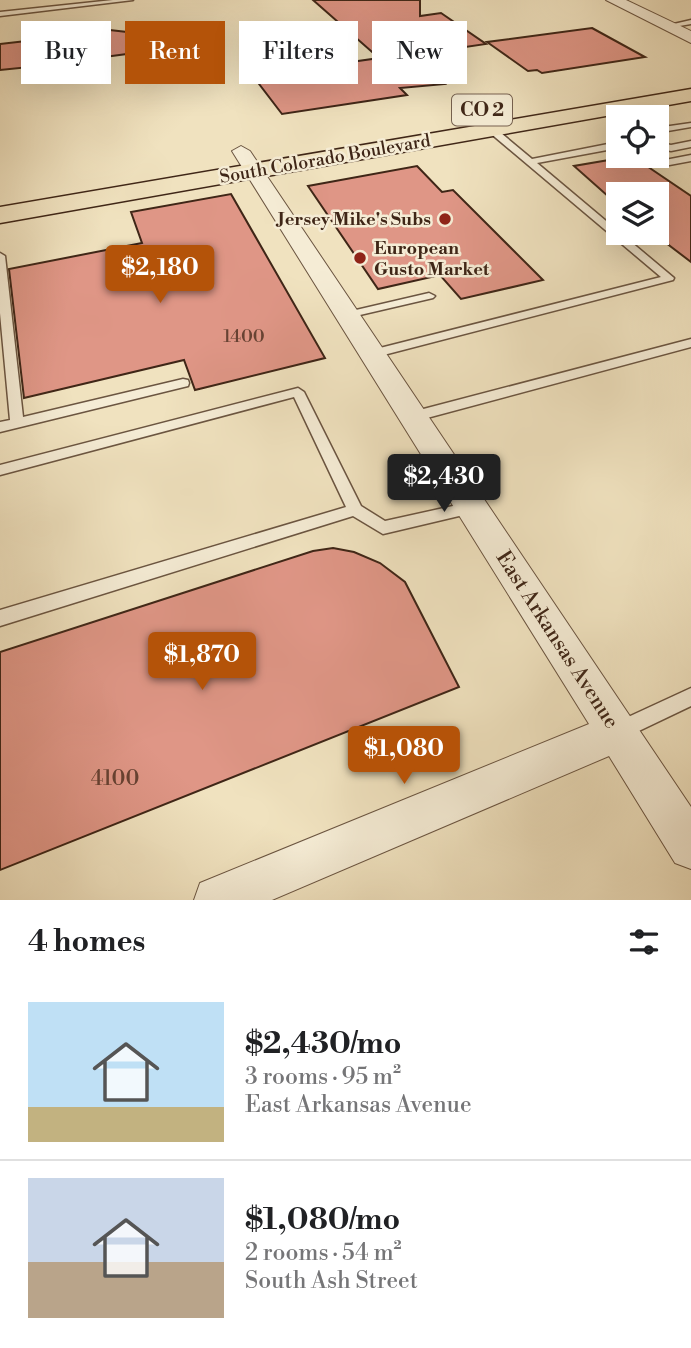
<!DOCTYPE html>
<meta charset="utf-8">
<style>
:root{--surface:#fff;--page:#f2f2f2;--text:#202124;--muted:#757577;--line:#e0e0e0;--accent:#b45309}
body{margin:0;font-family:"Libre Bodoni",serif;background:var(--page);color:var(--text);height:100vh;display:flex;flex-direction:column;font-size:26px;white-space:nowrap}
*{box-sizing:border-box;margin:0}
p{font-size:23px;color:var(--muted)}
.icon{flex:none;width:38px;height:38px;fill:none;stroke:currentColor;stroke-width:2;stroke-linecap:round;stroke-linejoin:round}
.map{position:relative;height:900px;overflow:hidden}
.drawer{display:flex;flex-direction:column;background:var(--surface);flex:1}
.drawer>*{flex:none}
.guide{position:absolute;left:21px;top:21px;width:649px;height:63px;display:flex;gap:14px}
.fabs{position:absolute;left:606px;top:105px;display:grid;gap:14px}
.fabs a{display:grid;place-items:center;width:63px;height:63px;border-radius:0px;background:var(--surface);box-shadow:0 7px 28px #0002;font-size:35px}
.price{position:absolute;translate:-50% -60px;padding:0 16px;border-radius:7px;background:var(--accent);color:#fff;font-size:23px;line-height:46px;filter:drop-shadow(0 2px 4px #0008)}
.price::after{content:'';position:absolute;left:50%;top:42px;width:21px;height:16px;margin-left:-10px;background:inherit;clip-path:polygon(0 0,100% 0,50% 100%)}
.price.on{background:#222;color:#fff}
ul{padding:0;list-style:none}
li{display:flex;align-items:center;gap:21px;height:175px;padding:0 28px}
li+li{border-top:2px solid var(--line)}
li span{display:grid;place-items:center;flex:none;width:196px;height:140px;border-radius:0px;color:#555}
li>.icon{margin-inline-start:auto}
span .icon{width:84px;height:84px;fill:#fffc;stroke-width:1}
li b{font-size:30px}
h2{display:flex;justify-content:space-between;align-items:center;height:84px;padding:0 28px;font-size:30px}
.tag{padding:0 24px;border-radius:0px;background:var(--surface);box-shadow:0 7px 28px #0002;font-size:24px;line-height:63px}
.tag.on{background:var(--accent);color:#fff}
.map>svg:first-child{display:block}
</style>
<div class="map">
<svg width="691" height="900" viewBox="0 0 691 900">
<rect width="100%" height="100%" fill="#f0e2bf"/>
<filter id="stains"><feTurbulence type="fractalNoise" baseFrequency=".00286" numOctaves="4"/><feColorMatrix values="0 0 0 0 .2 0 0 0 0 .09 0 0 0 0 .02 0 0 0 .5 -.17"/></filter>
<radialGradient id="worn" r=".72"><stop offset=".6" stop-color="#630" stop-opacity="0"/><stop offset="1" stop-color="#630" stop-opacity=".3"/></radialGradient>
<g fill="#df9686" stroke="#3f2617" stroke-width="2">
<polygon points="313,0 420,0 420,16 441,13 486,44 418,54 445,84 400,88 407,95 282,114 253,76 379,58"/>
<polygon points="592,28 645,57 542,73 537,70 528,71 487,42"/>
<polygon points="101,29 179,38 179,47 59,63 63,77 32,81 29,67 0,70 0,44 70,36"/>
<polygon points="632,156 691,196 691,262 653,233 656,233 656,194 618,194 618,205 574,166"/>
<polygon points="417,166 442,192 453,190 543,280 461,299 440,275 378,289 308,186"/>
<polygon points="231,194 325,358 195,390 184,360 24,398 9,269 142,243 131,212"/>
<polygon points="333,548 354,552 380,563 405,582 459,687 0,870 0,652 313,551"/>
</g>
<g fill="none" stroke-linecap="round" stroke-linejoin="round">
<g stroke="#6b5541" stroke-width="3">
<g id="service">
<polygon points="113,0 133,0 0,16 0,12"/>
<polygon points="691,20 691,24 668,28 665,26"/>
<polygon points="608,107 614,107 627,117 618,117 608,111"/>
<polygon points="691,123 691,127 656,133 656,128"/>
<polygon points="489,128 495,128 532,159 618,142 618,148 537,163 674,278 673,280 372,358 368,357 366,354 368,351 661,277 489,132"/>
<polygon points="691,141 691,147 671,151 656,148 656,142 671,145"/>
<polygon points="656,154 665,160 691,155 691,161 664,166 649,156"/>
<polygon points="0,253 5,256 23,417 183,379 188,380 189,383 188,386 0,432 0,422 10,420 0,313"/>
<polygon points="429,293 435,296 433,298 347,318 341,315 343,313"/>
<polygon points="691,339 691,347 412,422 405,417 412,412"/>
<polygon points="298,388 304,392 361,506 385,521 471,502 476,504 479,508 476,512 383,534 353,516 0,626 0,610 346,507 294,397 0,475 0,465"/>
<polygon points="691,688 691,706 620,740 613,738 610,731 613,724"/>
</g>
</g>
<g stroke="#6b5541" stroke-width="2">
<polygon id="minor" points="241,146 250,151 691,807 691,869 675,863 609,756 272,900 194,900 200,883 589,724 232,151"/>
</g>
<g stroke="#6b5541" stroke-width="2">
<polygon id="tertiary" points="606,0 626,0 691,31 691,43"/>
</g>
<g stroke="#3f2617" stroke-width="3">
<polygon id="primary" points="691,89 691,101 0,223 0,207"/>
</g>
<use href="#service" fill="#f5ecd5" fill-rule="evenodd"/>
<use href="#minor" fill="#f5ecd5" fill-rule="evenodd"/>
<use href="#tertiary" fill="#f5ecd5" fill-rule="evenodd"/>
<use href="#primary" fill="#f0e2bf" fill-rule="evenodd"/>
</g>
<g fill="#8f2418" stroke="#f5ecd5" stroke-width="2.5">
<circle cx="445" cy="219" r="7"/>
<circle cx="360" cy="258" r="7"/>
</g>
<g text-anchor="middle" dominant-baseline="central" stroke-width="5" stroke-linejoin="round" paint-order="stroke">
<g font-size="18" fill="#3f2617" stroke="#f5ecd5">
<text transform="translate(325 159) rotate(-10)">South Colorado Boulevard</text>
</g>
<g font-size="18" font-weight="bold" fill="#3f2617" stroke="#f5ecd5" text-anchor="end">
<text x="431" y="219">Jersey Mike's Subs</text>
<text x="374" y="248" text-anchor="start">European<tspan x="374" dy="21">Gusto Market</tspan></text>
</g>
<g font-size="18" fill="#674233">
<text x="244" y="336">1400</text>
</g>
<rect fill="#f5ecd5" stroke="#766150" stroke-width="2" x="452" y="94.5" width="60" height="31" rx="5"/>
<g font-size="19" font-weight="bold" fill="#3f2617">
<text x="482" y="110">CO 2</text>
</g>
<g font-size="21" fill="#3f2617" stroke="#f5ecd5">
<text transform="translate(557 640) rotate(57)">East Arkansas Avenue</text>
</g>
<g font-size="21" fill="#674233">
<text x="115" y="779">4100</text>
</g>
</g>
<rect width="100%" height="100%" filter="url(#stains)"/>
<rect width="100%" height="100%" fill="url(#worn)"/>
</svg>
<div class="fabs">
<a><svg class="icon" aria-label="locate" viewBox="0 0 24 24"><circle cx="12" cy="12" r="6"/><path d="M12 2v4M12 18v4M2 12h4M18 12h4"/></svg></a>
<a><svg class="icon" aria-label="layers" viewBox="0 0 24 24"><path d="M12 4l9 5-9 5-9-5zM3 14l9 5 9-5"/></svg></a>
</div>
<b class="price" style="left:160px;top:305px">$2,180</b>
<b class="price on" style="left:444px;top:514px">$2,430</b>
<b class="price" style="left:202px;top:692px">$1,870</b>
<b class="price" style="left:404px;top:786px">$1,080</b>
<div class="guide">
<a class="tag">Buy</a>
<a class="tag on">Rent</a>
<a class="tag">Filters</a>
<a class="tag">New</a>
</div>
</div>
<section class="drawer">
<h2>4 homes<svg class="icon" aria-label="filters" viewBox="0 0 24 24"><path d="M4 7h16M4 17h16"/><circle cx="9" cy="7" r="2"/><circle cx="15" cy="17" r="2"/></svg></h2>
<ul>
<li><span style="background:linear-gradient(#bfe0f5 75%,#c2b280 0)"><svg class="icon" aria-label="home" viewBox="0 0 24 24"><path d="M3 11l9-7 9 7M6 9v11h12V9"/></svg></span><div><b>$2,430/mo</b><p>3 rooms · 95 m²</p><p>East Arkansas Avenue</p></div></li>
<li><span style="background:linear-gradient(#c9d6e8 60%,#b9a48a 0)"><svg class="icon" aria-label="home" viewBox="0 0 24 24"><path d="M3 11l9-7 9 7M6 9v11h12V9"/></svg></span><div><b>$1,080/mo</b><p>2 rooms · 54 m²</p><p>South Ash Street</p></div></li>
</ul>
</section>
